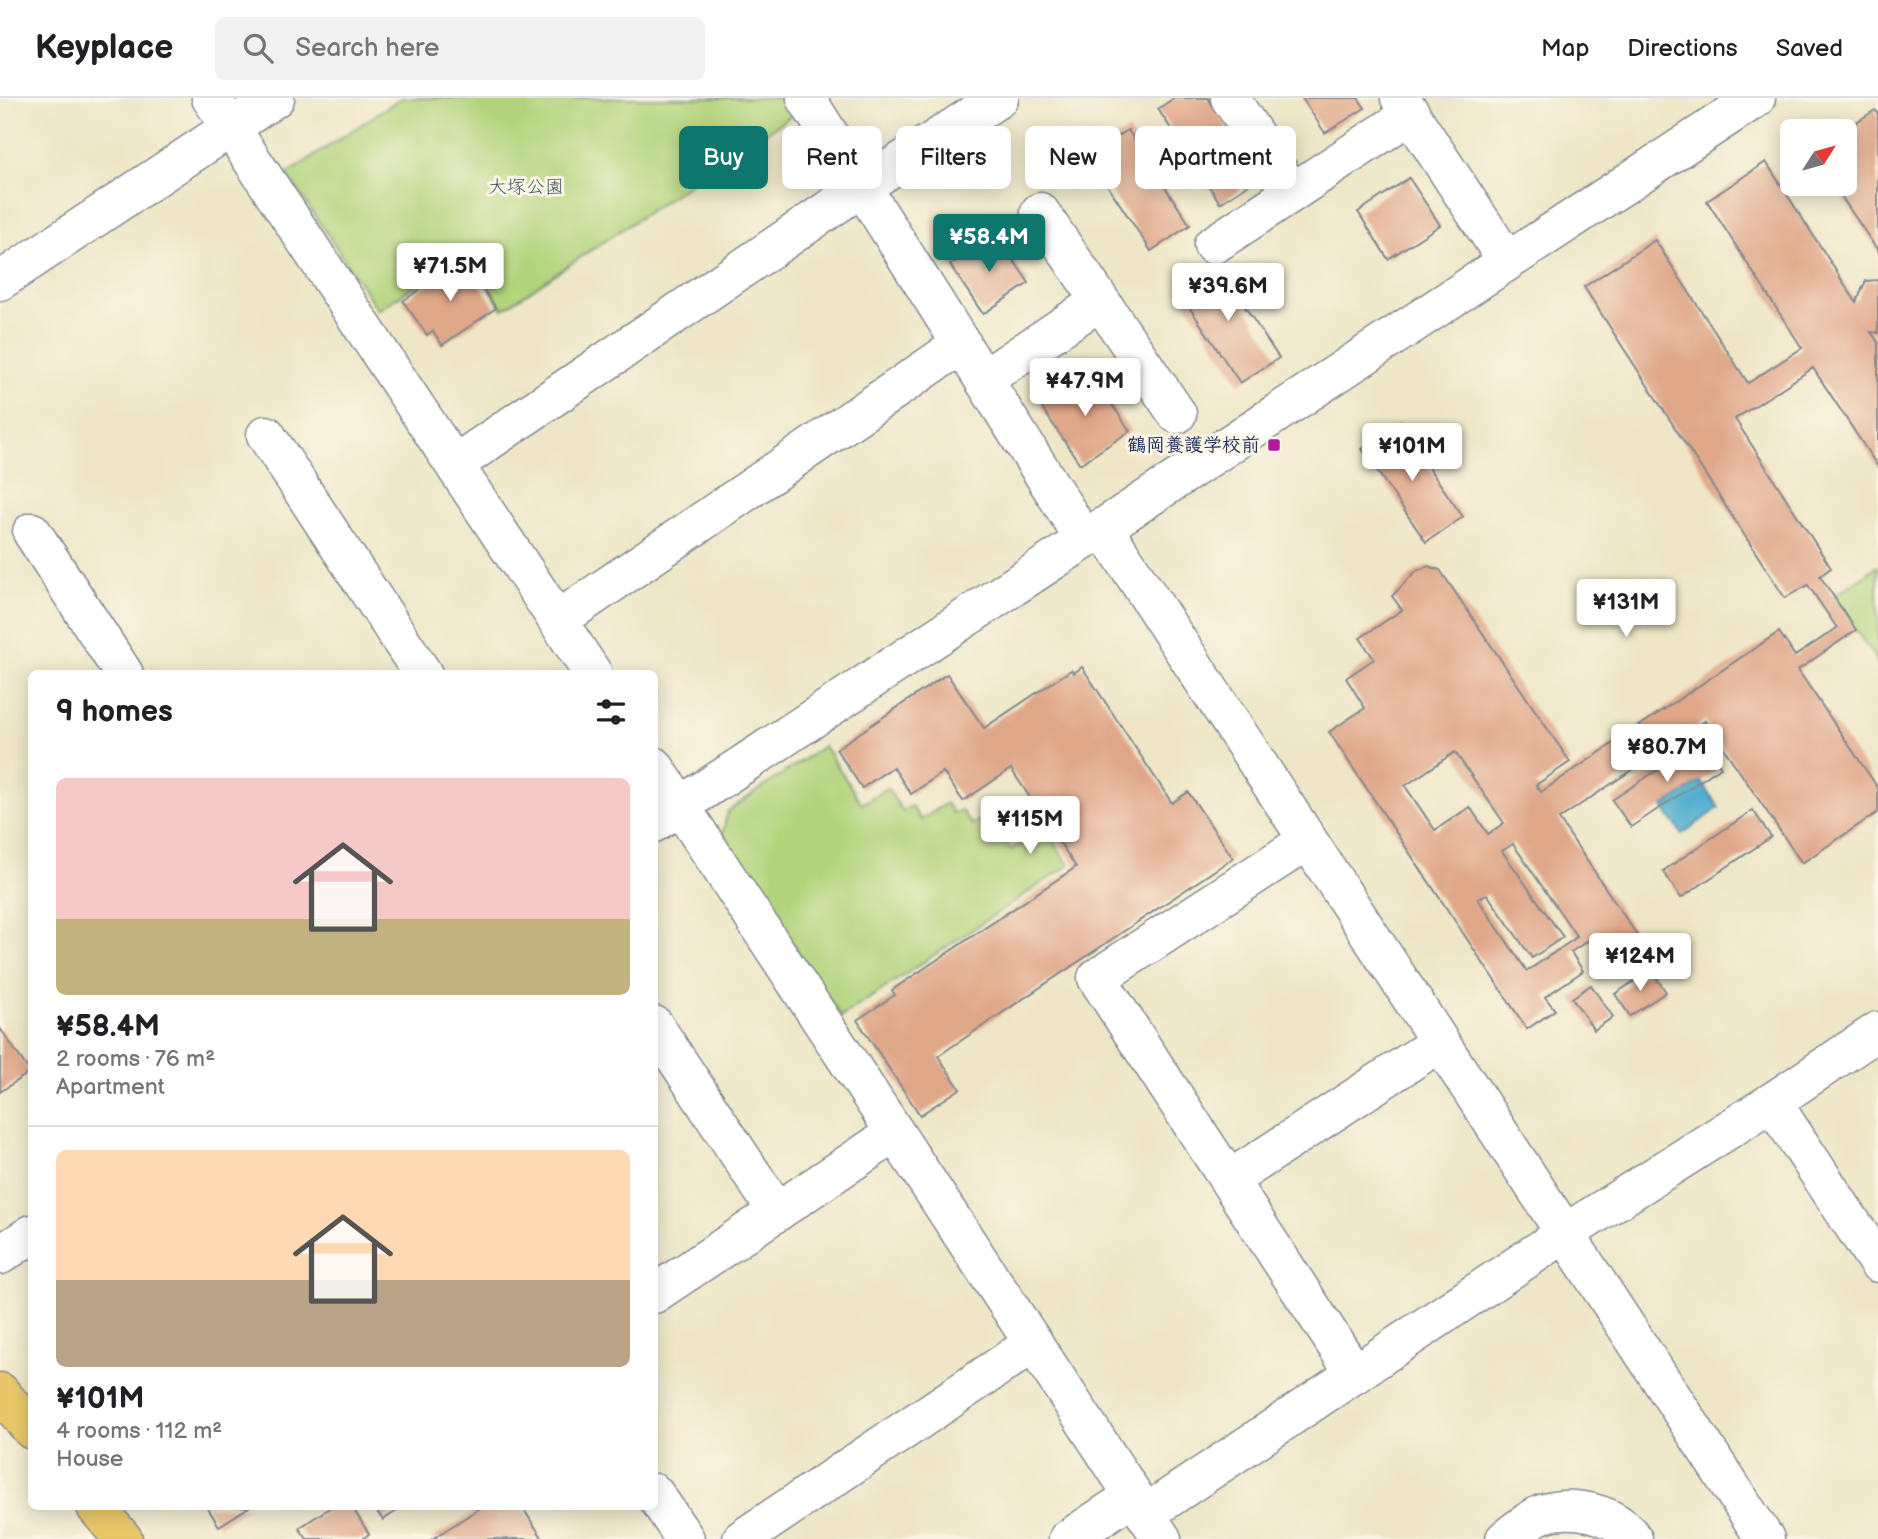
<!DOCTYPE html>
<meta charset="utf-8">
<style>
:root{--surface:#fff;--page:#f2f2f2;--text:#202124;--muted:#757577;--line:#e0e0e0;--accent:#0f766e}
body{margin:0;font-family:"Balsamiq Sans","Klee One",sans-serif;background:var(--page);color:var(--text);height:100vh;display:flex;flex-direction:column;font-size:26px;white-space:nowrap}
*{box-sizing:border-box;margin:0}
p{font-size:23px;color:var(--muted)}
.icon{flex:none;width:38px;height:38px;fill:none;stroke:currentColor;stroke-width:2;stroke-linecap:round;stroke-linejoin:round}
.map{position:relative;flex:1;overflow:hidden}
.sheet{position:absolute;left:28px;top:572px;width:630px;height:840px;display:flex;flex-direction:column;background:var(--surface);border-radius:10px;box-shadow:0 4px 18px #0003}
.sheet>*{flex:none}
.banner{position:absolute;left:679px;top:28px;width:665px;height:63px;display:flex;gap:14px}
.needle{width:46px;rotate:53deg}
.fabs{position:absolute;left:1780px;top:21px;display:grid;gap:14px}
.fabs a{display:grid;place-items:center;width:77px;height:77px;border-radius:10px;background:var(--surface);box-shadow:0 4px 18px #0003;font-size:35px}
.price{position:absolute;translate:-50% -60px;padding:0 16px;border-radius:7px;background:#fff;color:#222;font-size:23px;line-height:46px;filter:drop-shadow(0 2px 4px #0008)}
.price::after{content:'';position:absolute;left:50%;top:42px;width:21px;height:16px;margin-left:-10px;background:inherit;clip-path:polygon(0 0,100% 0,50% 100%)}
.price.active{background:var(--accent);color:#fff}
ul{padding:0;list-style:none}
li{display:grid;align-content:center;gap:14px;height:371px;padding:0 28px}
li+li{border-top:2px solid var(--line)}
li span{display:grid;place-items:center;height:217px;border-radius:10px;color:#555}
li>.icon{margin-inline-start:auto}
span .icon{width:126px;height:126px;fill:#fffc;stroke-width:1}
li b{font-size:30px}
h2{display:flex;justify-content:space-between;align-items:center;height:84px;padding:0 28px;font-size:30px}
.chip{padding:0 24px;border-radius:10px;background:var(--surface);box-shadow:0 4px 18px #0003;font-size:24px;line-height:63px}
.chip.active{background:var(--accent);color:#fff}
header{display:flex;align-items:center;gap:42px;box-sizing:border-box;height:98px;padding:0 35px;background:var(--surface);border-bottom:2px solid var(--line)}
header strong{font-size:33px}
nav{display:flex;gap:38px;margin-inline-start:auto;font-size:24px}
.search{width:490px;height:63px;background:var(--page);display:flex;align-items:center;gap:18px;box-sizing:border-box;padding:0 24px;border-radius:10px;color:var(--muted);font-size:26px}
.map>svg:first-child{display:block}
</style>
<header>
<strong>Keyplace</strong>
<div class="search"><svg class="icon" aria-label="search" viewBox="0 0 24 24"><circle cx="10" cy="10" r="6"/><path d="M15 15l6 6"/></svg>Search here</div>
<nav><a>Map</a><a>Directions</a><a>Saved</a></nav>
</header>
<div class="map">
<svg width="1878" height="1441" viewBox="0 0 1878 1441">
<rect width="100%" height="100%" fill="#fcf5e5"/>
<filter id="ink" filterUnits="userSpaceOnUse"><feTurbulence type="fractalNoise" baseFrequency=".0143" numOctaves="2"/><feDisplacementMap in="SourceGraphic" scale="14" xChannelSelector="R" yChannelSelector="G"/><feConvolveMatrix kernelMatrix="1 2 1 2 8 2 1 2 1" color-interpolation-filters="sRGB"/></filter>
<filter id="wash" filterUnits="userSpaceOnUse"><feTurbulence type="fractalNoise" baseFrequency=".00686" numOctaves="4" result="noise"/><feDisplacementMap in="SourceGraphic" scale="28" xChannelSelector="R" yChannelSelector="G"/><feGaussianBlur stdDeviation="1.57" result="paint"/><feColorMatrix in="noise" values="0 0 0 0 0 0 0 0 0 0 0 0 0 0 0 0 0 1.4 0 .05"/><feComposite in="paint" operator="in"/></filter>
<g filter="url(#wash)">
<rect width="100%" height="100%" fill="#eee6c6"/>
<g fill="#b2d47c" stroke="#66826d" stroke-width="2">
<polygon points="401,0 792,0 800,12 503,211 465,154 378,212 287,76"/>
<polygon points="1878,468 1878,564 1833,499"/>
<polygon points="824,648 862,706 887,690 902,713 911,708 921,722 946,705 954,716 961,712 972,727 980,722 990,738 997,733 1011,752 1044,730 1069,767 841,919 722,738 728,713"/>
</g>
<polygon fill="#51afcf" stroke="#366f96" stroke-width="2" points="1701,683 1719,710 1682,736 1663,709"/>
<g id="blocks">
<g fill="#e0a789" fill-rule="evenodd">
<polygon points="1174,0 1208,0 1260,79 1220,105 1158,11"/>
<polygon points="1302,0 1358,0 1365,10 1325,35"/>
<polygon points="1875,12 1878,16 1878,153 1833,86 1844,86 1844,32"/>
<polygon points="1128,32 1190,127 1151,153 1088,58"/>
<path d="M1766,64L1856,204L1866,183L1878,182V235L1871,234L1878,244V369L1813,270L1735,321L1831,470L1820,478L1856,532L1798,572L1878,690V714L1802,765L1705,623L1559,721L1649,855L1617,877L1592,840L1571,854L1583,873L1545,899L1555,912L1527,931L1329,634L1365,610L1346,580L1374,561L1360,540L1402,512L1392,498L1416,473L1428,468L1440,472L1570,664L1536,687L1541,694L1779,534L1795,558L1837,530L1808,487L1785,500L1584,189L1655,142L1748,285L1802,250L1707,103ZM1455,654L1504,725L1488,736L1470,709L1435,732L1405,688ZM1513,746L1577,839L1527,873L1478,801L1487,796L1532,860L1563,839L1502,753Z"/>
<polygon points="1409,80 1440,127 1388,161 1358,114"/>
<polygon points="996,136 1029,185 983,216 950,167"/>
<polygon points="463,162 496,210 442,247 433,233 427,237 403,203"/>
<polygon points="1216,165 1279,260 1240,285 1177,191"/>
<polygon points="1089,273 1130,333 1080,366 1040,307"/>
<polygon points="1398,326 1463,419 1426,444 1362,351"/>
<polygon points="1082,569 1172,705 1188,694 1233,760 938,958 960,991 920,1017 857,922 895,897 892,892 1076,769 1011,671 963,703 943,674 911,696 893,669 862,690 836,651 947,576 984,630 1071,572 1074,575"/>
<polygon points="1703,642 1721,669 1631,729 1612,702"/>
<polygon points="1753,712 1771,739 1681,800 1663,773"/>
<polygon points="1651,872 1666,894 1630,918 1615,896"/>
<polygon points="1591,887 1613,919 1594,932 1572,900"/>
<polygon points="0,930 30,974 0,994"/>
<polygon points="207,1409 249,1409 219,1428"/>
<polygon points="331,1409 352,1409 369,1436 362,1441 307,1441 299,1430"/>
<polygon points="374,1409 396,1409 398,1412 383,1422"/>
<polygon points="482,1409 522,1409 543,1441 432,1441"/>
</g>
</g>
</g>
<g filter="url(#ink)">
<use href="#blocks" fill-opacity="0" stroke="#848a92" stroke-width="2"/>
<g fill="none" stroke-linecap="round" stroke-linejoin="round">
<g stroke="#848a92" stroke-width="41">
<g id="minor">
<polyline points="211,0 593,576"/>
<polyline points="806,0 1084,441"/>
<polyline points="1230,0 1292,94"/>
<polyline points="1400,0 1507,163"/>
<polyline points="1040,114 1177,316"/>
<polyline points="1213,147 1411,16"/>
<polyline points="0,183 275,0"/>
<polyline points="984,281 1100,203"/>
<polyline points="266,337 423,576"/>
<polyline points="455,366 862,89 999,0"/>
<polyline points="1103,429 1765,1441"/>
<polyline points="32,434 124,576"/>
<polyline points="558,522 962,246"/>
<polyline points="654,668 1162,1441"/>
<polyline points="654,725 1756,0"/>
<polyline points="1307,743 1097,880 1355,1276"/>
<polyline points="654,927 777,1114"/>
<polyline points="1772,1004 1878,1165"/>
<polyline points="1229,1082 1439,945"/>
<polyline points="0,1157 32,1136"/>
<polyline points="654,1196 895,1035"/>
<polyline points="654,1395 685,1441"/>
<polyline points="1145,1416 1564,1136 1772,1004 1878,933"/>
<polyline points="742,1441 1034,1245"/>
<polyline points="1068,1441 1133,1398"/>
<path d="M1505,1441C1516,1433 1529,1421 1542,1416C1571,1406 1615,1414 1633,1441"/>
</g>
</g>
<g stroke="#848a92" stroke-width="41">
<g id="major">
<polyline points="0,1294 32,1332"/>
<polyline points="96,1409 123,1441"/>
</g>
</g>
<use href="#minor" stroke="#fff" stroke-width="38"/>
<use href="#major" stroke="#e9c769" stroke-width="38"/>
</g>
</g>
<rect fill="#b5179e" stroke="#fcf5e5" stroke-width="2.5" x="1267" y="340" width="14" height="14" rx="3.5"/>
<g text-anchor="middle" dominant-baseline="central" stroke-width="6" stroke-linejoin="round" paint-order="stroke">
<g font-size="19" fill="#415866" stroke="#fcf5e5">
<text x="526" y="89">大塚公園</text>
</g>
<g font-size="19" font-weight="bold" fill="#1b2f5e" stroke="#fcf5e5" text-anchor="end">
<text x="1260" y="347">鶴岡養護学校前</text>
</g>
</g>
</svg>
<div class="fabs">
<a><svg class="needle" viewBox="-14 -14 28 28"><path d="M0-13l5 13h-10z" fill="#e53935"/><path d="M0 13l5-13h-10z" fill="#757577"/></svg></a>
</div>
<b class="price active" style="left:989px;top:176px">¥58.4M</b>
<b class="price" style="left:450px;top:205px">¥71.5M</b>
<b class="price" style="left:1228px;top:225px">¥39.6M</b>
<b class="price" style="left:1085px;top:320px">¥47.9M</b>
<b class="price" style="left:1412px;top:385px">¥101M</b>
<b class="price" style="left:1626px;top:541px">¥131M</b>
<b class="price" style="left:1667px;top:686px">¥80.7M</b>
<b class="price" style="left:1030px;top:758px">¥115M</b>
<b class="price" style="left:1640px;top:895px">¥124M</b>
<div class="banner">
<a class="chip active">Buy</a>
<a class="chip">Rent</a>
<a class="chip">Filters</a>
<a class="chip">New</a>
<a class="chip">Apartment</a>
</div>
<section class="sheet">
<h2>9 homes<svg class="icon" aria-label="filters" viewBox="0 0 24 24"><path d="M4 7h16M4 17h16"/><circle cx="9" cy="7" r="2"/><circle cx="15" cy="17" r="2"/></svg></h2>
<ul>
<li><span style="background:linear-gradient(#f6c9c9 65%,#c2b280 0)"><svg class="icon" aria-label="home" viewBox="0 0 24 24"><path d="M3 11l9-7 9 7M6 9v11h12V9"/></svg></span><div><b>¥58.4M</b><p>2 rooms · 76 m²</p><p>Apartment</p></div></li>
<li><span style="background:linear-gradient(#ffd9b3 60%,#b9a48a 0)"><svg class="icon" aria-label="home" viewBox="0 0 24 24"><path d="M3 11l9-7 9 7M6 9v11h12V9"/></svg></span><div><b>¥101M</b><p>4 rooms · 112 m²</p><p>House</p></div></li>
</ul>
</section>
</div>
